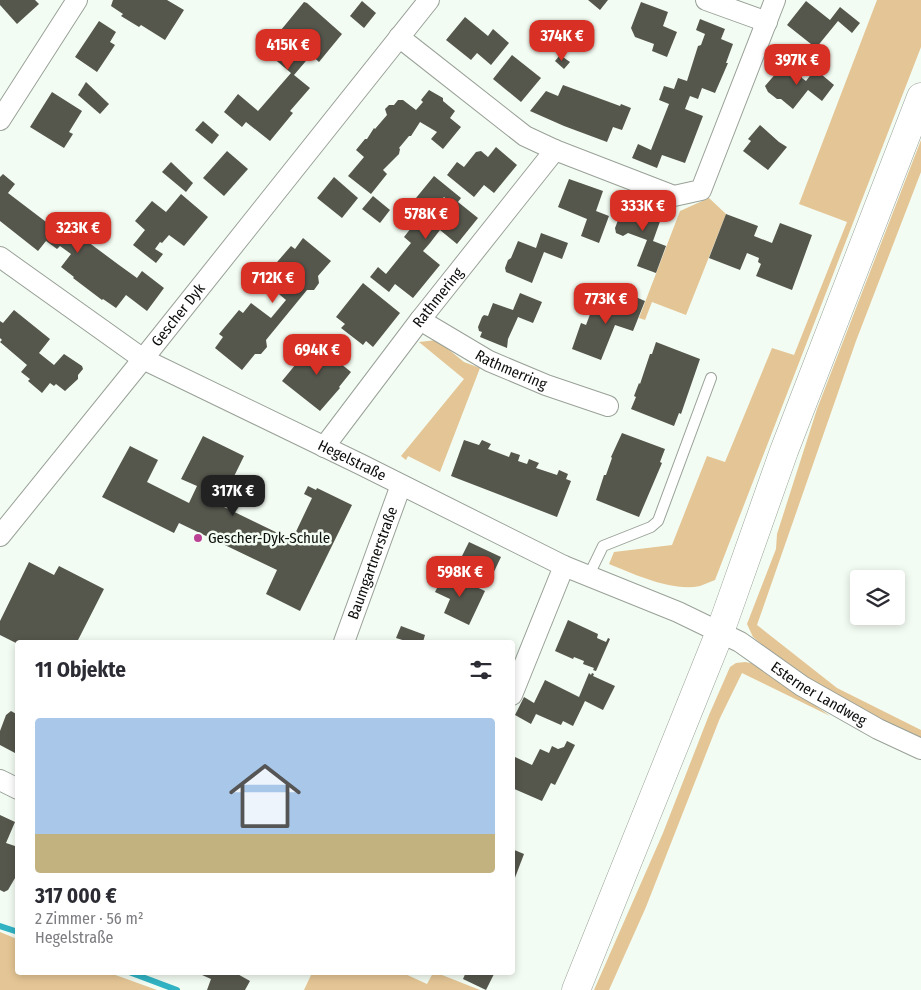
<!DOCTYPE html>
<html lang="de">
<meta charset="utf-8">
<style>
:root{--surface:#fff;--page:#f2f2f3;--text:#2b2b33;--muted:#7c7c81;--accent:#d93025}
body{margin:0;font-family:"Fira Sans Condensed",sans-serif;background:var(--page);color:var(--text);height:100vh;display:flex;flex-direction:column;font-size:19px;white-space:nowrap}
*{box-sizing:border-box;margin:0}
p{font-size:16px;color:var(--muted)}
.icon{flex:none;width:28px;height:28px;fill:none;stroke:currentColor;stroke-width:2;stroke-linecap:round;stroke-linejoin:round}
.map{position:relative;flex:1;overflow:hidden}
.panel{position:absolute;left:15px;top:640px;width:500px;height:335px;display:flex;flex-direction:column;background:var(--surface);border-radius:5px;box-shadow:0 2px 8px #0003}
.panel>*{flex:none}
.tools{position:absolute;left:850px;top:570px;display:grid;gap:10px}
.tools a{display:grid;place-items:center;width:55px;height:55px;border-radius:5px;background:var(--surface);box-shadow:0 2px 8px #0003;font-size:25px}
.price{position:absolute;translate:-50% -42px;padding:0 11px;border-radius:10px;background:var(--accent);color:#fff;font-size:16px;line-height:32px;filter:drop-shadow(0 1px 2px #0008)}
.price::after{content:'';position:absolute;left:50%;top:30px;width:15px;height:11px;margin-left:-8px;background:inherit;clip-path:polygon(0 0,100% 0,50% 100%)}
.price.selected{background:#222;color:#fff}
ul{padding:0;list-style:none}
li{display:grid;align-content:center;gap:10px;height:265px;padding:0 20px}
li span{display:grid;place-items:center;height:155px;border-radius:5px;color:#555}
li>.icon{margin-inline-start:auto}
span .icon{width:90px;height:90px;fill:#fffc;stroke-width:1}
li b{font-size:21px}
h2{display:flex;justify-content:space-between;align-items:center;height:60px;padding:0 20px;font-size:21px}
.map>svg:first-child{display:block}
</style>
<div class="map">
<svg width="921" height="990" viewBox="0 0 921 990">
<rect width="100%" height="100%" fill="#f3fcf2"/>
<g fill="#e4c595">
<path d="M877,0H921V47L715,580C710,582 705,584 700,586C672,592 634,574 609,564L614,552L672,545L707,456L725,462L772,348L794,355L847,222L799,204Z"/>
<polygon points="921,140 921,172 856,341 757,625 837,688 921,730 921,741 826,692 780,660 753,637 747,624 776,549 777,534 817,409"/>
<polygon points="709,198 726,214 686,315 652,302 645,320 639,318 680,211"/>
<polygon points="437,340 464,362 480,368 440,472 408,456 406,460 401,456 464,379 419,342"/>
<polygon points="745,662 756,664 830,716 742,673 720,718 646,907 609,990 594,990 663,833 709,715 730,667 736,663"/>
<polygon points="0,932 17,939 18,972 110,973 157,990 0,990"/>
<polygon points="312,973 403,973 427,984 433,973 437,973 480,990 304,990"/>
</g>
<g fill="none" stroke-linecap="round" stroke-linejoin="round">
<g stroke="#31b3c3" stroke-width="6">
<polyline points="0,926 18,932"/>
<polyline points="129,972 177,990"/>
</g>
</g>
<g fill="#55564c">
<polygon points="0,0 35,0 39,4 17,24 0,5"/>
<polygon points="113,0 167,0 184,10 165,40 141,25 139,27 121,16 123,14 111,6"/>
<polygon points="588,0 608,0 600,10"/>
<polygon points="362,1 376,13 364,28 350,16"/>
<polygon points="806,1 830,20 840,7 860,23 852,33 838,21 816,48 787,25"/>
<polygon points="304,2 307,3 342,34 319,62 311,55 294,75 310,88 290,111 293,113 270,141 246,122 242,127 224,112 238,94 258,111 291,73 266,52 283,32 281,30"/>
<polygon points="641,2 668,12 663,26 677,32 667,57 652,51 654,44 635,37 631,28"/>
<polygon points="465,17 488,36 493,29 509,43 491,65 477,53 471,60 446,40"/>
<polygon points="700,19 725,29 721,39 733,44 726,63 728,63 715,93 702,88 698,99 690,96 685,109 703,116 685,163 662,155 657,168 632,158 638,144 651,150 669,104 659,100 664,86 674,89 678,78 687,81 698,46 701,45 705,34 696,30"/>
<polygon points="99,21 116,32 110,42 115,45 97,72 75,57"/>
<polygon points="512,55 541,78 521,102 493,79"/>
<polygon points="560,55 570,62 564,69 555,61"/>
<polygon points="784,64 802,76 802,78 806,81 815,69 834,85 822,101 808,90 793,109 781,99 777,99 768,92 765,86"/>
<polygon points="86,82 109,104 100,114 78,95"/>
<polygon points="563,85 620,106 621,104 631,108 622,130 613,127 607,142 564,126 530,111 546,91 558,96"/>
<polygon points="429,90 443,98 443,101 455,111 450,118 461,127 443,149 431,139 437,132 420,122 411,136 409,136 399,148 400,149 399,154 383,170 387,174 371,194 348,176 364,157 356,150 365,139 367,139 374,128 375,129 387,115 385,109 389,105 394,105 398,100 403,100 416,110 423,102 421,100"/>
<polygon points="52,92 82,111 69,132 73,134 64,148 30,127"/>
<polygon points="203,121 219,135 212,144 195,130"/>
<polygon points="760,125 779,142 787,147 768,170 743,151 751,141 748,139"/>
<polygon points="496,147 517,165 494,193 484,185 474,197 447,175 457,162 464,167 476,152 481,151 488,157"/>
<polygon points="227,151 248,169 224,196 203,178"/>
<polygon points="171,162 193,183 186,192 162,172"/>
<polygon points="3,174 15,184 8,193 54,228 61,219 72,228 77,222 89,232 84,239 119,265 137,278 142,271 164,288 147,311 126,295 116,308 103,299 102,300 73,278 74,277 61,267 71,254 60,246 57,249 46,241 38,251 0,221 0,177"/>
<polygon points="434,176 461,198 458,202 478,218 457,244 440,230 430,243 423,251 440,265 413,298 395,284 389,292 370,277 378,267 386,274 411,243 404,237 411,228 408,225 418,212 435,225 452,204 444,197 431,213 416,198"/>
<polygon points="334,177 358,198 342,218 317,198"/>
<polygon points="569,179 603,191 596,211 609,216 599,243 581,236 587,219 558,207"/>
<polygon points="181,194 208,217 184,246 169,235 162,243 160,242 155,249 163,254 156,263 133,245 145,230 135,221 152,201 166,212"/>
<polygon points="373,196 390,210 380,223 362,209"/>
<polygon points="626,200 663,213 653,241 666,246 656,273 637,266 647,240 628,233 623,236 616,233 615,228"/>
<polygon points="726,214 758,226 754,236 772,243 780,223 812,235 792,290 756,276 761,264 758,262 759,258 747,253 740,270 709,258"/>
<polygon points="541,233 568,243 562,259 544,252 532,283 506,272 505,268 508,260 511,258 518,241 536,248"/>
<polygon points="303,238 331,261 318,276 319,283 314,290 307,290 266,340 267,347 261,354 255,354 242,370 215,348 223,337 219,334 239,310 243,313 251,303 271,318 286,300 267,284 276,273 271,269 291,246 295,249"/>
<polygon points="363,283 400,313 373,347 366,341 363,345 341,328 345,324 336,317"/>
<polygon points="520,293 542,302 533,323 518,317 508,339 507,348 480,337 482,332 479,331 478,327 482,317 484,315 488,316 493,303 513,310"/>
<polygon points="626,293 645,301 633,331 615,325 601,360 572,349 581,323 586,325 595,301 619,310"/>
<polygon points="14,310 50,339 39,353 54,365 64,354 82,366 83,369 78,375 78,379 65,391 56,384 54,386 50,383 42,393 28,381 30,379 21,372 27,365 0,342 2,340 0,338 0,321 3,323"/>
<polygon points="314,342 327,353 329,351 341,361 340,363 351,372 339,387 340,388 320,411 282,381"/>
<polygon points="656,342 700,359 681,414 679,413 674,426 631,409 636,397 634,396 639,383 640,384 650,354 652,354"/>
<polygon points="622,433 665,449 660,462 662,463 639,517 596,500 604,475 606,475 612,458 611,457"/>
<polygon points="203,436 244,456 220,505 292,540 312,498 304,494 308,486 316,490 317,488 352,505 300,611 266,594 277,570 179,523 174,533 102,497 130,446 158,460 147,482 189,503 197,486 181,479"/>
<polygon points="464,440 479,445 482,440 491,444 488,449 509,457 511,452 520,455 518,461 527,464 529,459 539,463 536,468 557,475 559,470 568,474 566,479 571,481 557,517 451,476"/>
<polygon points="469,542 501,557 491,578 459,562"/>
<polygon points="29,562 54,575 59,566 104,589 77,642 18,642 18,644 0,635 0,621"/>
<polygon points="445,572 485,591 469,625 444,613 450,599 435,592"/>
<polygon points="568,620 598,634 597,638 606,642 608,638 610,639 596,671 593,670 594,668 583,664 584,661 574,657 573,659 555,651"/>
<polygon points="401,626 425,635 423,642 409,642 396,638"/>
<polygon points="589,673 591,675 592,673 594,674 593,676 615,686 603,710 585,701 573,726 563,721 561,725 536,714 531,724 515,715 524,697 534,703 545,680 579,697"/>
<polygon points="11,711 18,715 18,748 15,753 0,745 0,731 6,715"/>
<polygon points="567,741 575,745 555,785 551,783 542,801 512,788 512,761 515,757 532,765 540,749 549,753 552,746 558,749 564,747"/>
<polygon points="0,815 15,822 6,843 18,847 18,873 8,890 4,892 0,890"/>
<polygon points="512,849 524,854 513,883 512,883"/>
<polygon points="203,972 234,972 250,981 245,990 207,990 211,979 202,975"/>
<polygon points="466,972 495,972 486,990 463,979"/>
</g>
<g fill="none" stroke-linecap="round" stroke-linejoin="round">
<g stroke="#99a198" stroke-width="12">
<polyline id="lane" points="588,577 603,546 651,527 658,521 711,378"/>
</g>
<g stroke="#99a198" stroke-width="22">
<g id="street">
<polyline points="706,0 767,22"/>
<polyline points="399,37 525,136 555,150 674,196 701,190 775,0"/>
<polyline points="0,120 77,0"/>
<path id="s1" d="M0,257L143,359L360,464L564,566L678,612L740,642L802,686L878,729L921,749"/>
<path id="s2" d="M420,320L489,361L546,385L608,406"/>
<path id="s3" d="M324,447L420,320L555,150"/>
<path id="s4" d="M0,536L143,359L429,0"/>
<path id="s5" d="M344,642L401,485"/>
<polyline points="512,695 564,566"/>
<polyline points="0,780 18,789"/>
</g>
</g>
<g stroke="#99a198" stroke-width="29">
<polyline id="secondary" points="576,990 720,632 784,451 921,97"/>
</g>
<use href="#lane" stroke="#fff" stroke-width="10"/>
<use href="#street" stroke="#fff" stroke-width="20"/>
<use href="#secondary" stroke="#fff" stroke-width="28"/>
</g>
<circle fill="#bc4295" stroke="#f3fcf2" stroke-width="2" cx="198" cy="538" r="5"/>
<g text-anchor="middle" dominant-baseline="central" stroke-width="5" stroke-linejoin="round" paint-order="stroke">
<g font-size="15" fill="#0b0e0a" stroke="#f3fcf2">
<text stroke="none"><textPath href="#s3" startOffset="188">Rathmering</textPath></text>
<text stroke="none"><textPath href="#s4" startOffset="284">Gescher Dyk</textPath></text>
<text stroke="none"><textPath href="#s2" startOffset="104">Rathmerring</textPath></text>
<text stroke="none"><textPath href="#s1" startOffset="408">Hegelstraße</textPath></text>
<text stroke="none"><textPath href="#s5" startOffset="84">Baumgartnerstraße</textPath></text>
<text stroke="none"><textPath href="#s1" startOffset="931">Esterner Landweg</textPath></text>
</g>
<g font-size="15" fill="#0b0e0a" stroke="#f3fcf2" text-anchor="start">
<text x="208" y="538">Gescher-Dyk-Schule</text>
</g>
</g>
</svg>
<div class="tools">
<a><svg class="icon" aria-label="layers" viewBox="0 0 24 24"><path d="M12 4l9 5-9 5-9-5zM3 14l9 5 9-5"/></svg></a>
</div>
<b class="price" style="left:562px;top:62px">374K €</b>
<b class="price" style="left:288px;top:71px">415K €</b>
<b class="price" style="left:797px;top:86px">397K €</b>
<b class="price" style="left:643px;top:232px">333K €</b>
<b class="price" style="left:426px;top:240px">578K €</b>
<b class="price" style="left:78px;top:254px">323K €</b>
<b class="price" style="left:273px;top:304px">712K €</b>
<b class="price" style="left:606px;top:325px">773K €</b>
<b class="price" style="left:317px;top:376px">694K €</b>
<b class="price selected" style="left:233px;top:517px">317K €</b>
<b class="price" style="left:460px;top:598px">598K €</b>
<section class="panel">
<h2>11 Objekte<svg class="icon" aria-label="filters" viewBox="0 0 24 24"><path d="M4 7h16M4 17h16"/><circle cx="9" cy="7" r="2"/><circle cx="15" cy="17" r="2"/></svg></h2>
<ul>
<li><span style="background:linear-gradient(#a9c7e8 75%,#c2b280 0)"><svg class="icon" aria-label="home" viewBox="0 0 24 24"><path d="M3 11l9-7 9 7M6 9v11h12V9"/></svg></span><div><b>317 000 €</b><p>2 Zimmer · 56 m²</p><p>Hegelstraße</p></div></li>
</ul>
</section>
</div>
